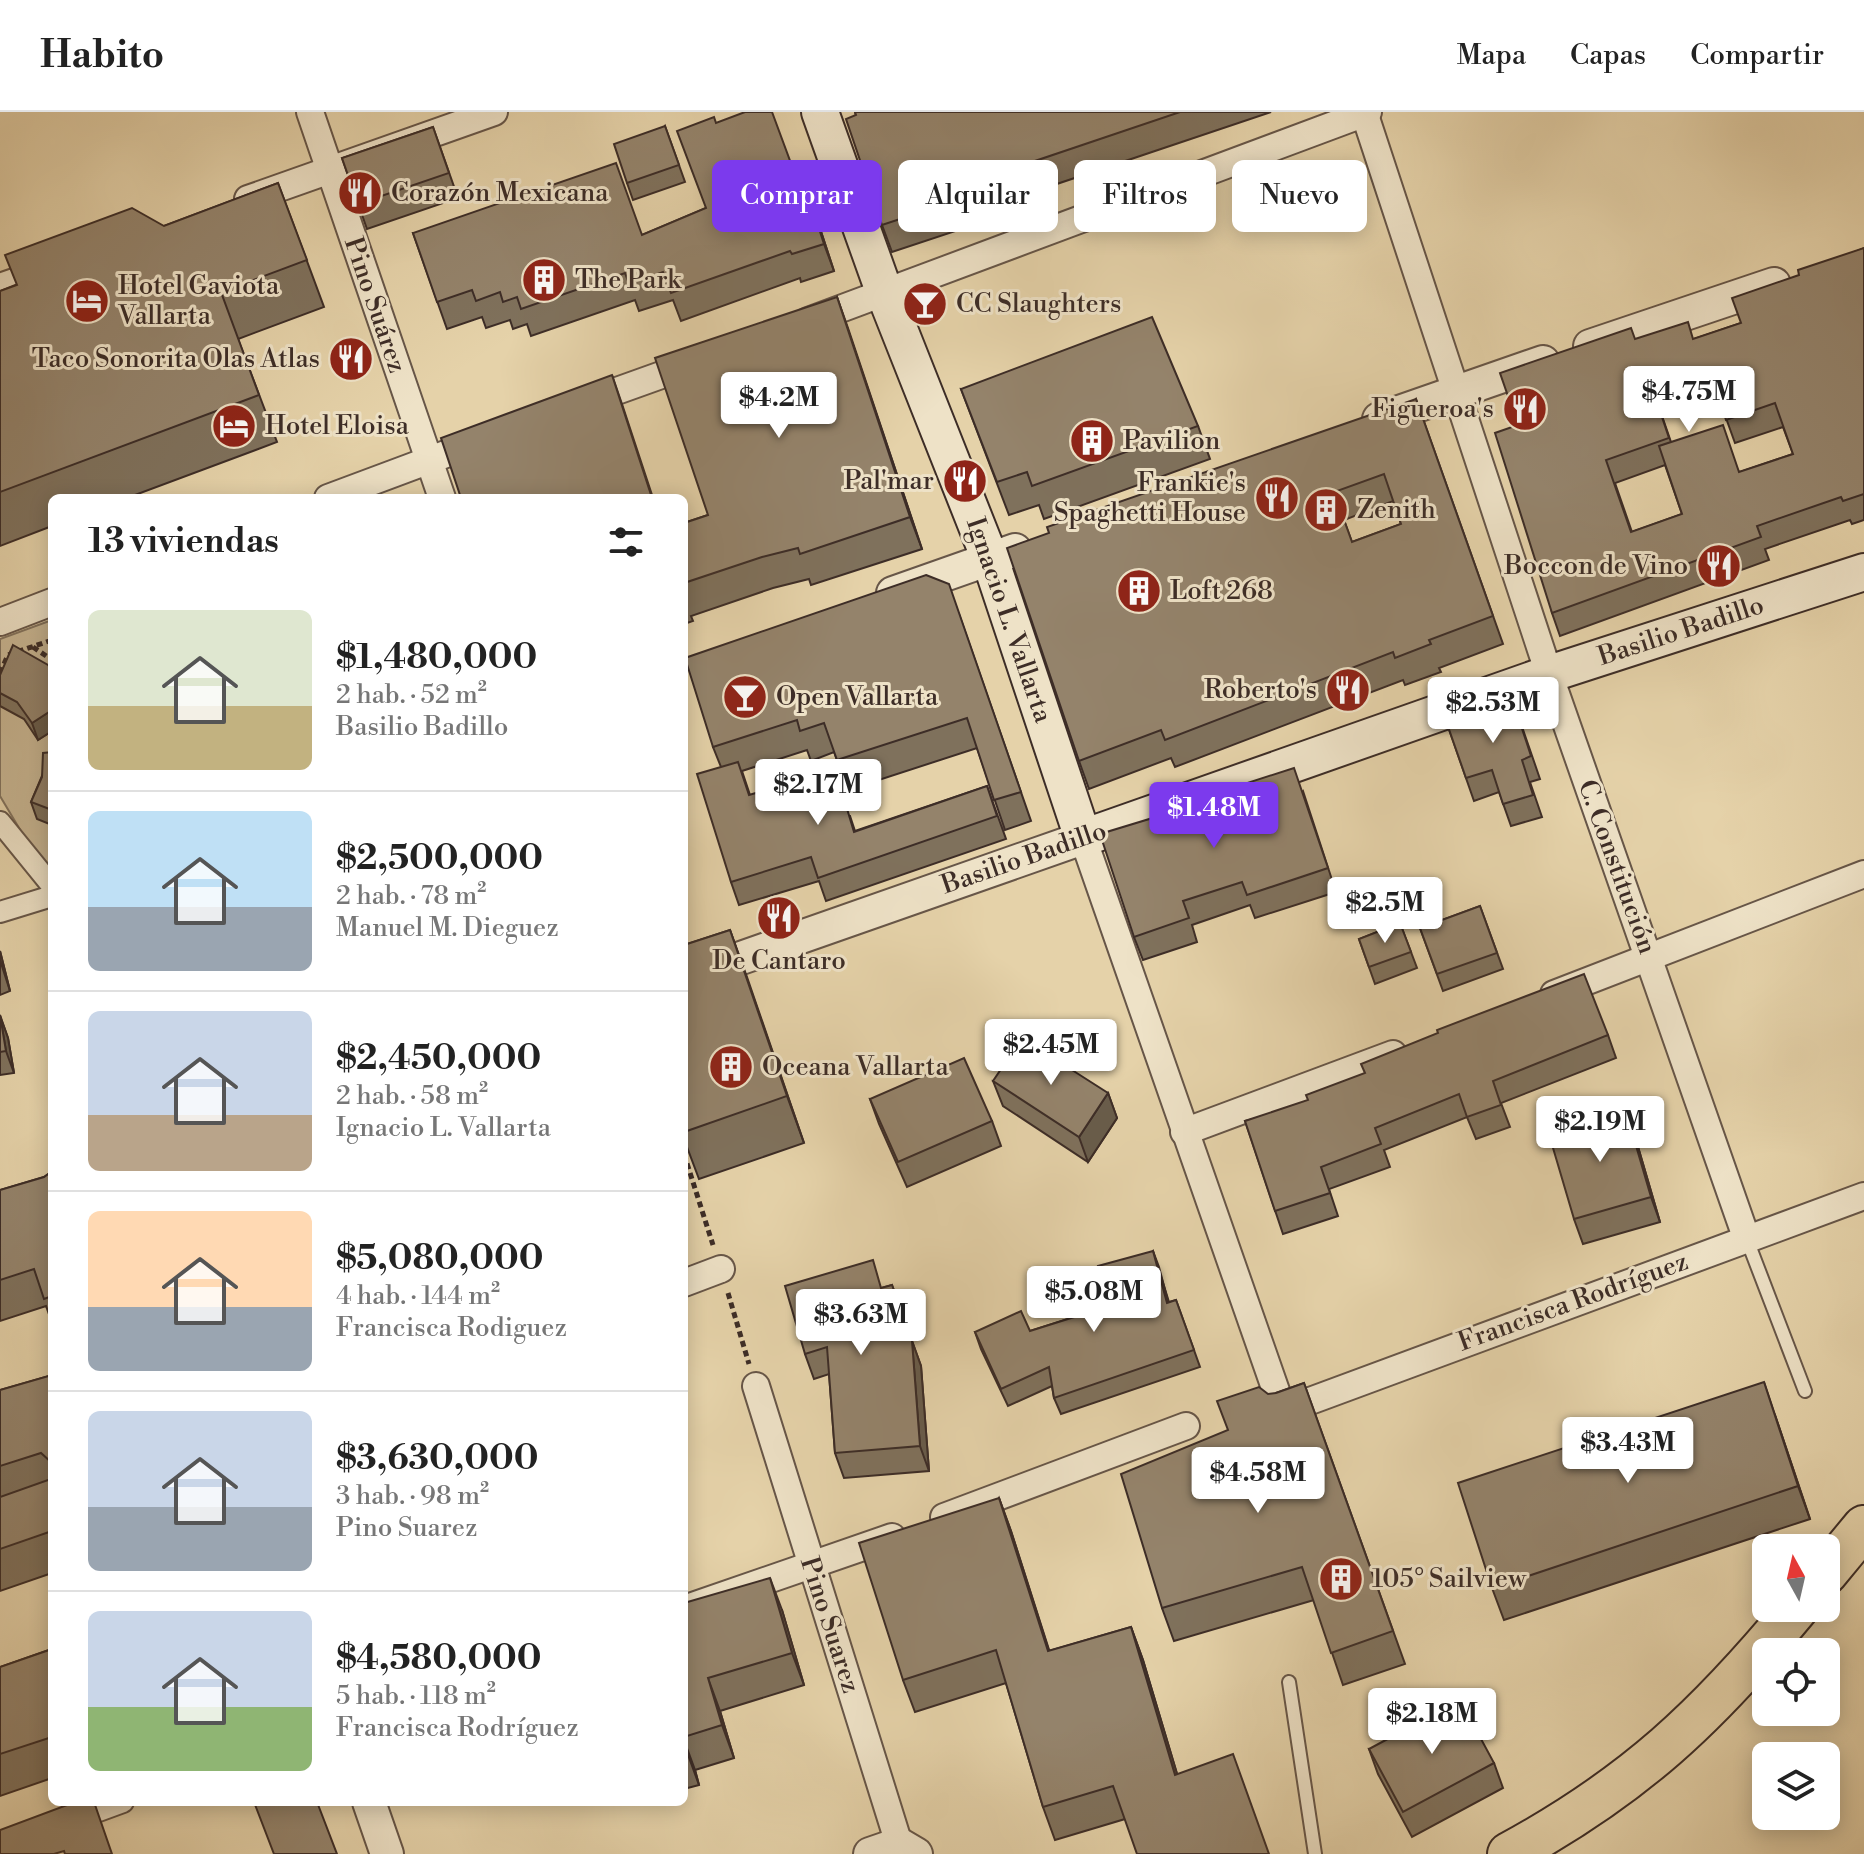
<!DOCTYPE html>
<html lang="es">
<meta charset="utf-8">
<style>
:root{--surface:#fff;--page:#f6f6f6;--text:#222;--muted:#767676;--line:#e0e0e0;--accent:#7c3aed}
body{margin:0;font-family:"Libre Bodoni",serif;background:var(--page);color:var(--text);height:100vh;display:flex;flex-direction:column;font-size:30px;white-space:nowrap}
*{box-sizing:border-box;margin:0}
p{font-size:26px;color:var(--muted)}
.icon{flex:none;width:44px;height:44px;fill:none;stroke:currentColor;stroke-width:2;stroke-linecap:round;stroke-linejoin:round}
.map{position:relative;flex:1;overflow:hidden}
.details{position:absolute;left:48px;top:382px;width:640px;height:1312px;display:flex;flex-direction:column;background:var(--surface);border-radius:12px;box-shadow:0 4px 20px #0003}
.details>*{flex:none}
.top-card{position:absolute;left:712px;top:48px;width:760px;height:72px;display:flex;gap:16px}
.needle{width:52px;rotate:352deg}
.fabs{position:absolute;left:1752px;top:1422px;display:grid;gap:16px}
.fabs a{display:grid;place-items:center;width:88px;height:88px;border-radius:12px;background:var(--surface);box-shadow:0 4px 20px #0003;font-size:40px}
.price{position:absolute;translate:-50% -68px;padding:0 18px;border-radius:8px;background:#fff;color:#222;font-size:26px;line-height:52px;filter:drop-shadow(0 2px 4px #0008)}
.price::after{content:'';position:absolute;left:50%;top:48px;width:24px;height:18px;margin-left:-12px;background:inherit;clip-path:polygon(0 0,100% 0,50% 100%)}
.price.current{background:var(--accent);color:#fff}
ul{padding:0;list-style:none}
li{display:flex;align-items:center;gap:24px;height:200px;padding:0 40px}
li+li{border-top:2px solid var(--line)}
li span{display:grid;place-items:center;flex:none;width:224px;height:160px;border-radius:12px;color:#555}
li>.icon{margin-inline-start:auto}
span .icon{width:96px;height:96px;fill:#fffc;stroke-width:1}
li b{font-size:34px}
h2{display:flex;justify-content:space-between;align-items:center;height:96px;padding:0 40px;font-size:34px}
.pill{padding:0 28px;border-radius:12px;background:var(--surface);box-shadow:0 4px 20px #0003;font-size:28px;line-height:72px}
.pill.current{background:var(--accent);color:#fff}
header{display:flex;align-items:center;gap:48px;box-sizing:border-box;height:112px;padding:0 40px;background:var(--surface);border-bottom:2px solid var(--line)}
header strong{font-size:38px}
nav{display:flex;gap:44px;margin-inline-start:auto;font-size:28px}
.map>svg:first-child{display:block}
</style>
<header>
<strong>Habito</strong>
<nav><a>Mapa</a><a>Capas</a><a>Compartir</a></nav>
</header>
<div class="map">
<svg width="1864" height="1742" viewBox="0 0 1864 1742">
<rect width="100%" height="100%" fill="#e5d2a9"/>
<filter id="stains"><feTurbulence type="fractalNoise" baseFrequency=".0025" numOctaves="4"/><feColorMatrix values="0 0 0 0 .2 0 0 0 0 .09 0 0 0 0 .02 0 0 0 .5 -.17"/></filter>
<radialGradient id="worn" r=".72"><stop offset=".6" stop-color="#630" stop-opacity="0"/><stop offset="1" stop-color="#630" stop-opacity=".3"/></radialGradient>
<polygon fill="#c8b693" stroke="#82725d" stroke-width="2" points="52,508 52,767 50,768 0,684 0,527"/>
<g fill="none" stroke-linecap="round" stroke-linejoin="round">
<g stroke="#675648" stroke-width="16">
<g id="service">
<polyline points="1746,1125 1805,1279"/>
<polyline points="1289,1570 1315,1742"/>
</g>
</g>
<g stroke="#675648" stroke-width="24">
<g id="pedestrian">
<polyline points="0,710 52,774"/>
<polyline points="0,800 52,784"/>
<polyline points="74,1708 123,1690"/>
</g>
</g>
<g stroke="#675648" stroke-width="30">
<g id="minor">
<polyline points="310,0 442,386"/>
<polyline points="1364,0 1549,562 1746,1125"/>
<polyline points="248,87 494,0"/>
<polyline points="0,175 49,158"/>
<polyline points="808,209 1368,0"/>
<polyline points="586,290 692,252"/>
<polyline points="328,386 478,330"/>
<polyline points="0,510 52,490"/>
<polyline points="1083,726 1283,1299 1864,1084"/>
<polyline points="1554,882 1864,762"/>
<polyline points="1184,1020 1393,942"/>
<polyline points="684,1171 721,1157"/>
<polyline points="756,1274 899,1732"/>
<polyline points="944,1405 1186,1314"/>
<polyline points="684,1497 892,1425"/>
</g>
</g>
<g stroke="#675648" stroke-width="36">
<g id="tertiary">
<polyline points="1590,234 1774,172"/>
<polyline points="1379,307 1543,250"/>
<polyline points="893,481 1015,438"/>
<polyline points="684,866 1083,726"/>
<polyline points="369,1690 387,1742"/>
<polyline points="870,1742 899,1732 916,1742"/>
</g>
</g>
<g stroke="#3d2d27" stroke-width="40">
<polyline id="secondary" points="820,0 885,182 990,447 1083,726 1549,562 1864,460"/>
</g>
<g stroke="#3d2d27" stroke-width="46">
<g id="primary">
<polyline points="1826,1461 1864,1415"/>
<path d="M1509,1742C1634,1674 1707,1605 1797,1496"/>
</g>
</g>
<g stroke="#3d2d27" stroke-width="5" stroke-dasharray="6 4" stroke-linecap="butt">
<polyline points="33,535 52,548"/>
<polyline points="0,561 8,543 52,528"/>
<polyline points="684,1042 713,1133"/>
<polyline points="728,1181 749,1252"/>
</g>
<use href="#service" stroke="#eee2c7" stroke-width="12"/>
<use href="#pedestrian" stroke="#eee2c7" stroke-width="20"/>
<use href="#minor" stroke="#eee2c7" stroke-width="26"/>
<use href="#tertiary" stroke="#eee2c7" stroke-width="32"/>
<use href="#secondary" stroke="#eee2c7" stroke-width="36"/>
<use href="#primary" stroke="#e5d2a9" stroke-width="42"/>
</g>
<g fill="#7f715c" stroke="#3d2d27" stroke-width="2" fill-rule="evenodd">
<polygon points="855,0 1271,0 1042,77 1046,89 892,140 882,113"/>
<polygon points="716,11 792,54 808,80 834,159 801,170 800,166 681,209 673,188 639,199 635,188 531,224 527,212 513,217 510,208 486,216 482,205 447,217 413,121 642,123 706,96"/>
<polygon points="665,14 685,70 633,88 627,71"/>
<polygon points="433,15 458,86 367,117 342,46"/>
<polygon points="278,71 324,195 238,227 277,330 127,386 52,386 52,414 0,434 0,179 164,114"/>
<path d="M1864,136V408L1852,412L1850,408L1765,437L1769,448L1560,524L1552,501L1518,313L1635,227H1694L1741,211L1799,163ZM1717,281L1735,331L1783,315L1793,342L1740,360L1671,330L1661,301ZM1665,353L1682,402L1632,420L1615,371Z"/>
<polygon points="837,185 922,437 811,473 809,467 773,476 691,504 693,509 684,512 684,411 708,403"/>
<polygon points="961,277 1198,314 1210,347 1044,407 1039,393 1009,403"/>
<path d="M1416,287L1503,532L1439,556L1441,560L1405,573L1403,568L1175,655L1171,646L1089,677L1079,649ZM1393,389L1401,412L1352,430L1344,408Z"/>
<polygon points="959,502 1031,709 1005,718 977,636 848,678 834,640 811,649 807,638 742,659 750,683 788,697 850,704 855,719 987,674 1006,727 826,789 819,769 739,793 731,770 721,655 713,635"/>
<polygon points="52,558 52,619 38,628 24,607 0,594 0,563"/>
<polygon points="1444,603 1518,603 1540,667 1530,670 1542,705 1511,714 1499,680 1474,689"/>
<polygon points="52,640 52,713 37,707 31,690"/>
<polygon points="1303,679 1336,780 1255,806 1250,793 1192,813 1197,830 1143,848 1134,825"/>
<polygon points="1480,794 1503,857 1443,879 1420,816"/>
<polygon points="1400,811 1417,856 1375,872 1359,827"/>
<polygon points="730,818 804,1031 699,1067 684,1027 684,833"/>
<polygon points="0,839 10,879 0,883"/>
<polygon points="0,903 8,926 14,961 0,963"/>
<polygon points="1608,923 1616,946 1501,991 1510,1015 1476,1027 1467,1005 1384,1038 1390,1055 1329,1077 1338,1104 1283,1122 1245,1009"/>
<polygon points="993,969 1108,981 1117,1006 1088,1050 1003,994"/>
<polygon points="870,987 992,1009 1001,1034 907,1075 879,1012"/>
<polygon points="1625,996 1634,1021 1660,1110 1583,1132 1574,1107"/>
<polygon points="52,1056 52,1211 46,1194 0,1209 0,1078 44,1065 51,1060"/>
<polygon points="1153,1139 1169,1190 1176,1188 1200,1255 1061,1302 1054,1286 1052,1274 1008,1294 981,1237 975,1220 1030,1219 1109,1194"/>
<polygon points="892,1173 921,1254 929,1359 844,1366 835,1341 829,1262 814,1267 805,1242 882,1176"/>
<polygon points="52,1263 52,1461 0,1479 0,1278"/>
<polygon points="1304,1271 1405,1552 1343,1573 1314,1488 1174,1529 1162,1496 1228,1318 1276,1281"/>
<polygon points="1775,1303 1810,1407 1504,1508 1492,1476"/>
<polygon points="999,1386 1011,1419 1049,1539 1131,1515 1143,1548 1177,1662 1125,1707 1055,1728 1043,1695 1006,1571 915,1600 903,1568"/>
<polygon points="684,1491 782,1498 804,1573 720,1599 734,1646 695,1658 699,1673 684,1677"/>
<polygon points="52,1537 52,1666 0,1684 0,1555"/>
<polygon points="1369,1637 1494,1651 1503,1676 1412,1725 1378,1662"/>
</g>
<g fill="#685c4b" stroke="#3d2d27" stroke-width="2">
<polygon points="798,52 808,80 834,159 824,132"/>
<polygon points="837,185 848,216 922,437 910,405"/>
<polygon points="612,263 623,295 653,386 652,386"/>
<polygon points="52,598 52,619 38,628 32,611"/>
<polygon points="730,818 747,865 804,1031 787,984"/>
<polygon points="0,839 10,879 0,848"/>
<polygon points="0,904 8,926 14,961 6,939"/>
<polygon points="1108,981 1117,1006 1088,1050 1079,1025"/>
<polygon points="1625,996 1634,1021 1660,1110 1651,1085"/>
<polygon points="1153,1139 1159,1155 1173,1208 1167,1191"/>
<polygon points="912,1229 921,1254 929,1359 920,1334"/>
<polygon points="1764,1270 1775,1303 1810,1407 1798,1374"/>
<polygon points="999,1386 1011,1419 1060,1572 1048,1539"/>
<polygon points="770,1466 782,1498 804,1573 792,1541"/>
<polygon points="1131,1515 1143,1548 1187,1695 1175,1663"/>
<polygon points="708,1566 720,1599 734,1646 722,1613"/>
<polygon points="684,1628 695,1658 699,1673 687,1640"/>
</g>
<g fill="#94836b" stroke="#3d2d27" stroke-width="2" fill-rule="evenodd">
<polygon points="745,0 772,0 792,54 798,52 824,132 792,142 790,139 671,181 663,160 629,172 625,161 521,197 517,185 503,190 500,180 476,189 472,178 437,190 413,121 616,51 642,123 706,96 677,19 714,5 716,11"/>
<polygon points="855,0 1180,0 1032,50 1036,62 882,113 846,7 856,3"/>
<polygon points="665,14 679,53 627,71 614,32"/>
<polygon points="433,15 449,61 358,92 342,46"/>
<polygon points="278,71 307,148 221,180 259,283 0,380 0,179 17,173 5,143 132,96 164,114"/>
<path d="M1864,136V382L1843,389L1841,385L1757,414L1761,425L1552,501L1495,321L1518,313L1500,261L1631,216L1635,227L1688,210L1693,227L1741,211L1732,186L1799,163L1798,158ZM1710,257L1726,308L1775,291L1793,342L1739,360L1723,313L1659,334L1682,402L1631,420L1606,348L1669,326L1653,278Z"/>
<polygon points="837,185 910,405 800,442 798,436 762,445 684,471 684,411 708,403 655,246"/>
<polygon points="1152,205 1198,314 1032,374 1027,360 997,370 961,277"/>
<polygon points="612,263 652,386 461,386 441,326"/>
<path d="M1416,287L1493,504L1429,528L1431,532L1395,546L1393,540L1165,628L1161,618L1079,649L1007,436L1049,421L1047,415ZM1384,362L1401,412L1352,430L1334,380Z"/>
<polygon points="926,463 949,472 1021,680 994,688 967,606 837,648 824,611 800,619 797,608 713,635 685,546"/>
<polygon points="13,533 48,553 52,558 52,598 32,611 17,590 0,581 0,563"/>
<polygon points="1510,580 1531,644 1522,648 1533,683 1503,692 1492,658 1466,666 1444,603"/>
<polygon points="52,640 52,698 31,690 42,665 43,641"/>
<polygon points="738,650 749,683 780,674 787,697 842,680 854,720 987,674 997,704 818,766 811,745 731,770 697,662"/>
<polygon points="1294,656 1328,756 1247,783 1242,770 1183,789 1189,806 1134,825 1100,722 1215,687 1213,682"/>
<polygon points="1480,794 1497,841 1437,862 1420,816"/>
<polygon points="1400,811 1411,840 1369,855 1359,827"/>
<polygon points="730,818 787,984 684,1020 684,833"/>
<polygon points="1584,862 1608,923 1493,969 1501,993 1467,1005 1459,982 1375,1016 1381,1032 1321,1055 1330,1081 1275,1099 1245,1009 1308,988 1306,983 1365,961 1361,952 1438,921 1437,918"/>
<polygon points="0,903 6,939 0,940"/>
<polygon points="1022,926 1108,981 1079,1025 993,969"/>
<polygon points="964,946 992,1009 898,1050 870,987"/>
<polygon points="1625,996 1651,1085 1574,1107 1548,1019"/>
<polygon points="52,1056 52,1184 44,1187 34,1157 0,1168 0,1078 44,1065 51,1060"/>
<polygon points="1153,1139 1167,1191 1176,1188 1194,1238 1054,1286 1049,1255 1001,1277 975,1220 1021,1199 1030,1219 1109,1194 1098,1154"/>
<polygon points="873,1148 881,1176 892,1173 912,1229 920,1334 835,1341 827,1235 805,1242 785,1174"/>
<polygon points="52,1263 52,1351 41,1341 0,1354 0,1278"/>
<polygon points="1764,1270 1798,1374 1492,1476 1458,1371"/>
<polygon points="1304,1271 1393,1519 1331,1541 1302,1455 1162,1496 1121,1362 1228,1318 1217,1289 1259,1275 1268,1282 1276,1281"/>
<polygon points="52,1362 52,1419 0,1437 0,1385 51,1367"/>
<polygon points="999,1386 1048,1539 1131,1515 1175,1663 1233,1642 1269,1742 1137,1742 1113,1674 1043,1695 996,1538 903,1568 859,1431"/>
<polygon points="770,1466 792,1541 708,1566 722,1613 684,1625 684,1491"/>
<polygon points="52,1537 52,1625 0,1642 0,1555"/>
<polygon points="1460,1588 1494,1651 1403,1700 1369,1637"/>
<polygon points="684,1629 687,1640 684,1641"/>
<polygon points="75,1690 94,1690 112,1742 65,1742 64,1739 54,1742 0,1742 0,1718"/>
<polygon points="254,1690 317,1690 337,1742 274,1742"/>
</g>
<defs>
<g id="restaurant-disc" transform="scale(2.3)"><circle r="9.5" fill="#8f2418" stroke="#eee2c7"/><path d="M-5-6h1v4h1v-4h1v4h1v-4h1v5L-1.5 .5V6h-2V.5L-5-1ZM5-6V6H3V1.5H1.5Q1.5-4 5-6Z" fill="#fff"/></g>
<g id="building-disc" transform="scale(2.3)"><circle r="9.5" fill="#8f2418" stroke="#eee2c7"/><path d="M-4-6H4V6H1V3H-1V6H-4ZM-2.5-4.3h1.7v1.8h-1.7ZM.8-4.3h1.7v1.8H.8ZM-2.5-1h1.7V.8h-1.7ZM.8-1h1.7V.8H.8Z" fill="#fff"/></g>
<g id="hotel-disc" transform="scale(2.3)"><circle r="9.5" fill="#8f2418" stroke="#eee2c7"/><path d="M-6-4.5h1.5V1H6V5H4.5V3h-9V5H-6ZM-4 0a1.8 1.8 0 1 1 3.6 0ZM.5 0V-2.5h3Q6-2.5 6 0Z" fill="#fff"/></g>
<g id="bar-disc" transform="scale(2.3)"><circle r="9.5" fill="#8f2418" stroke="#eee2c7"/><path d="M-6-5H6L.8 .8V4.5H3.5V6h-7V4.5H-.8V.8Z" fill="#fff"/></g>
</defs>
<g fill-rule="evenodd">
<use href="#restaurant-disc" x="360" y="81"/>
<use href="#building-disc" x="544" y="168"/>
<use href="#hotel-disc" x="87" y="189"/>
<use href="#bar-disc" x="925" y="192"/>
<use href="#restaurant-disc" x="351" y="247"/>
<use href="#restaurant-disc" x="1525" y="297"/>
<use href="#hotel-disc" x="234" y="314"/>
<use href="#building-disc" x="1092" y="329"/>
<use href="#restaurant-disc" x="965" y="369"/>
<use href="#restaurant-disc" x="1277" y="386"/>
<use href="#building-disc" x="1326" y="398"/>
<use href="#restaurant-disc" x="1719" y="454"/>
<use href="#building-disc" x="1139" y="479"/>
<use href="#restaurant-disc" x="1348" y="578"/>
<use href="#bar-disc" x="745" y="585"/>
<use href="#restaurant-disc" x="779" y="806"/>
<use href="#building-disc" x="731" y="955"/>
<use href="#building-disc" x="1341" y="1467"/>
</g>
<g text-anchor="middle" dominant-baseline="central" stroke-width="6" stroke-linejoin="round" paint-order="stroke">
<g font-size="26" fill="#3d2d27" stroke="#eee2c7" text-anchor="start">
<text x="391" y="81">Corazón Mexicana</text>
<text x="575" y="168">The Park</text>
<text x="118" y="174">Hotel Gaviota<tspan x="118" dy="30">Vallarta</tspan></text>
<text x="956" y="192">CC Slaughters</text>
<text x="320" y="247" text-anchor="end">Taco Sonorita Olas Atlas</text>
<text x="1494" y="297" text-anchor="end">Figueroa's</text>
<text x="265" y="314">Hotel Eloisa</text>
<text x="1123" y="329">Pavilion</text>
<text x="934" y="369" text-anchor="end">Pal'mar</text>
<text x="1246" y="371" text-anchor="end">Frankie's<tspan x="1246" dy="30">Spaghetti House</tspan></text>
<text x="1357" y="398">Zenith</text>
<text x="1688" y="454" text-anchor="end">Boccon de Vino</text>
<text x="1170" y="479">Loft 268</text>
<text x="1317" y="578" text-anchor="end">Roberto's</text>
<text x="776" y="585">Open Vallarta</text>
<text x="779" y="849" text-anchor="middle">De Cantaro</text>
<text x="762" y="955">Oceana Vallarta</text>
<text x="1372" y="1467">105° Sailview</text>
</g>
<g font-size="26" fill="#3d2d27" stroke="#eee2c7">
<text transform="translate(375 193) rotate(71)">Pino Suárez</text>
<text transform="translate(1009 508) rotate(71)">Ignacio L. Vallarta</text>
<text transform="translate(1681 519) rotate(-18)">Basilio Badillo</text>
<text transform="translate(1024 746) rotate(-19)">Basilio Badillo</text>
<text transform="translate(1617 755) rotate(70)">C. Constitución</text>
<text transform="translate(1573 1190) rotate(-20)">Francisca Rodríguez</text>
<text transform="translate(830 1513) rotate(72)">Pino Suarez</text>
</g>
</g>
<rect width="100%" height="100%" filter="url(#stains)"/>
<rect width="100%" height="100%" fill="url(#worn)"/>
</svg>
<div class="fabs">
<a><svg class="needle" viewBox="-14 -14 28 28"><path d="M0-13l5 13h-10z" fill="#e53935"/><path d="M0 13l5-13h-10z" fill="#767676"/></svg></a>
<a><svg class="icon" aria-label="locate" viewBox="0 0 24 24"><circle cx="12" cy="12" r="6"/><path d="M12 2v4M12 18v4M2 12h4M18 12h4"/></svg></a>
<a><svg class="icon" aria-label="layers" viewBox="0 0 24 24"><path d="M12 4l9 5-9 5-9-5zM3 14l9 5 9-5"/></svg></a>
</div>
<b class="price" style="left:1689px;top:322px">$4.75M</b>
<b class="price" style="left:779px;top:328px">$4.2M</b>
<b class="price" style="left:1493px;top:633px">$2.53M</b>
<b class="price" style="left:818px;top:715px">$2.17M</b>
<b class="price current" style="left:1214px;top:738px">$1.48M</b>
<b class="price" style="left:1385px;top:833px">$2.5M</b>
<b class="price" style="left:1051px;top:975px">$2.45M</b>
<b class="price" style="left:1600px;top:1052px">$2.19M</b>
<b class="price" style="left:1094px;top:1222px">$5.08M</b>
<b class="price" style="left:861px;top:1245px">$3.63M</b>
<b class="price" style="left:1628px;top:1373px">$3.43M</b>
<b class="price" style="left:1258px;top:1403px">$4.58M</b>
<b class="price" style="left:1432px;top:1644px">$2.18M</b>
<div class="top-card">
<a class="pill current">Comprar</a>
<a class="pill">Alquilar</a>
<a class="pill">Filtros</a>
<a class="pill">Nuevo</a>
</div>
<section class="details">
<h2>13 viviendas<svg class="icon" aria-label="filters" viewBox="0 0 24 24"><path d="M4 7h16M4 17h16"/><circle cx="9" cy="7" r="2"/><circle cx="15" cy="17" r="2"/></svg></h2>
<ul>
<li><span style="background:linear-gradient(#dfe7d0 60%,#c2b280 0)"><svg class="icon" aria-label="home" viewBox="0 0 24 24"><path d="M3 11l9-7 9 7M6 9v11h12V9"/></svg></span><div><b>$1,480,000</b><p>2 hab. · 52 m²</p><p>Basilio Badillo</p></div></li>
<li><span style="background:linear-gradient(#bfe0f5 60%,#9aa5b1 0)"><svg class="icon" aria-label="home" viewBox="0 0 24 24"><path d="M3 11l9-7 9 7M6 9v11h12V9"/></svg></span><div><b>$2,500,000</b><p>2 hab. · 78 m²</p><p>Manuel M. Dieguez</p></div></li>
<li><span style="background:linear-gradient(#c9d6e8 65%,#b9a48a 0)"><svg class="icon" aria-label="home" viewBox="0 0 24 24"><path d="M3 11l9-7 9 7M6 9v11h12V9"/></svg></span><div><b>$2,450,000</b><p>2 hab. · 58 m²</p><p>Ignacio L. Vallarta</p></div></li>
<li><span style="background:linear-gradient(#ffd9b3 60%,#9aa5b1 0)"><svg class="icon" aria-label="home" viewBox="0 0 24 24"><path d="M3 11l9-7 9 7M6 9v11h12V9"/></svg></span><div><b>$5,080,000</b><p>4 hab. · 144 m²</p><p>Francisca Rodiguez</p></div></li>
<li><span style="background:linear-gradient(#c9d6e8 60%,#9aa5b1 0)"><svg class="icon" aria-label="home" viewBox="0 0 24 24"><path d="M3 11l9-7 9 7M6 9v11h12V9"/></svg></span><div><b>$3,630,000</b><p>3 hab. · 98 m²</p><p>Pino Suarez</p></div></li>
<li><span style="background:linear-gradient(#c9d6e8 60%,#8fb573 0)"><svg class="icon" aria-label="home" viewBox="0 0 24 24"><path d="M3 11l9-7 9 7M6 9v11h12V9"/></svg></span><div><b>$4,580,000</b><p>5 hab. · 118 m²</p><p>Francisca Rodríguez</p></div></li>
</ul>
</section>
</div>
